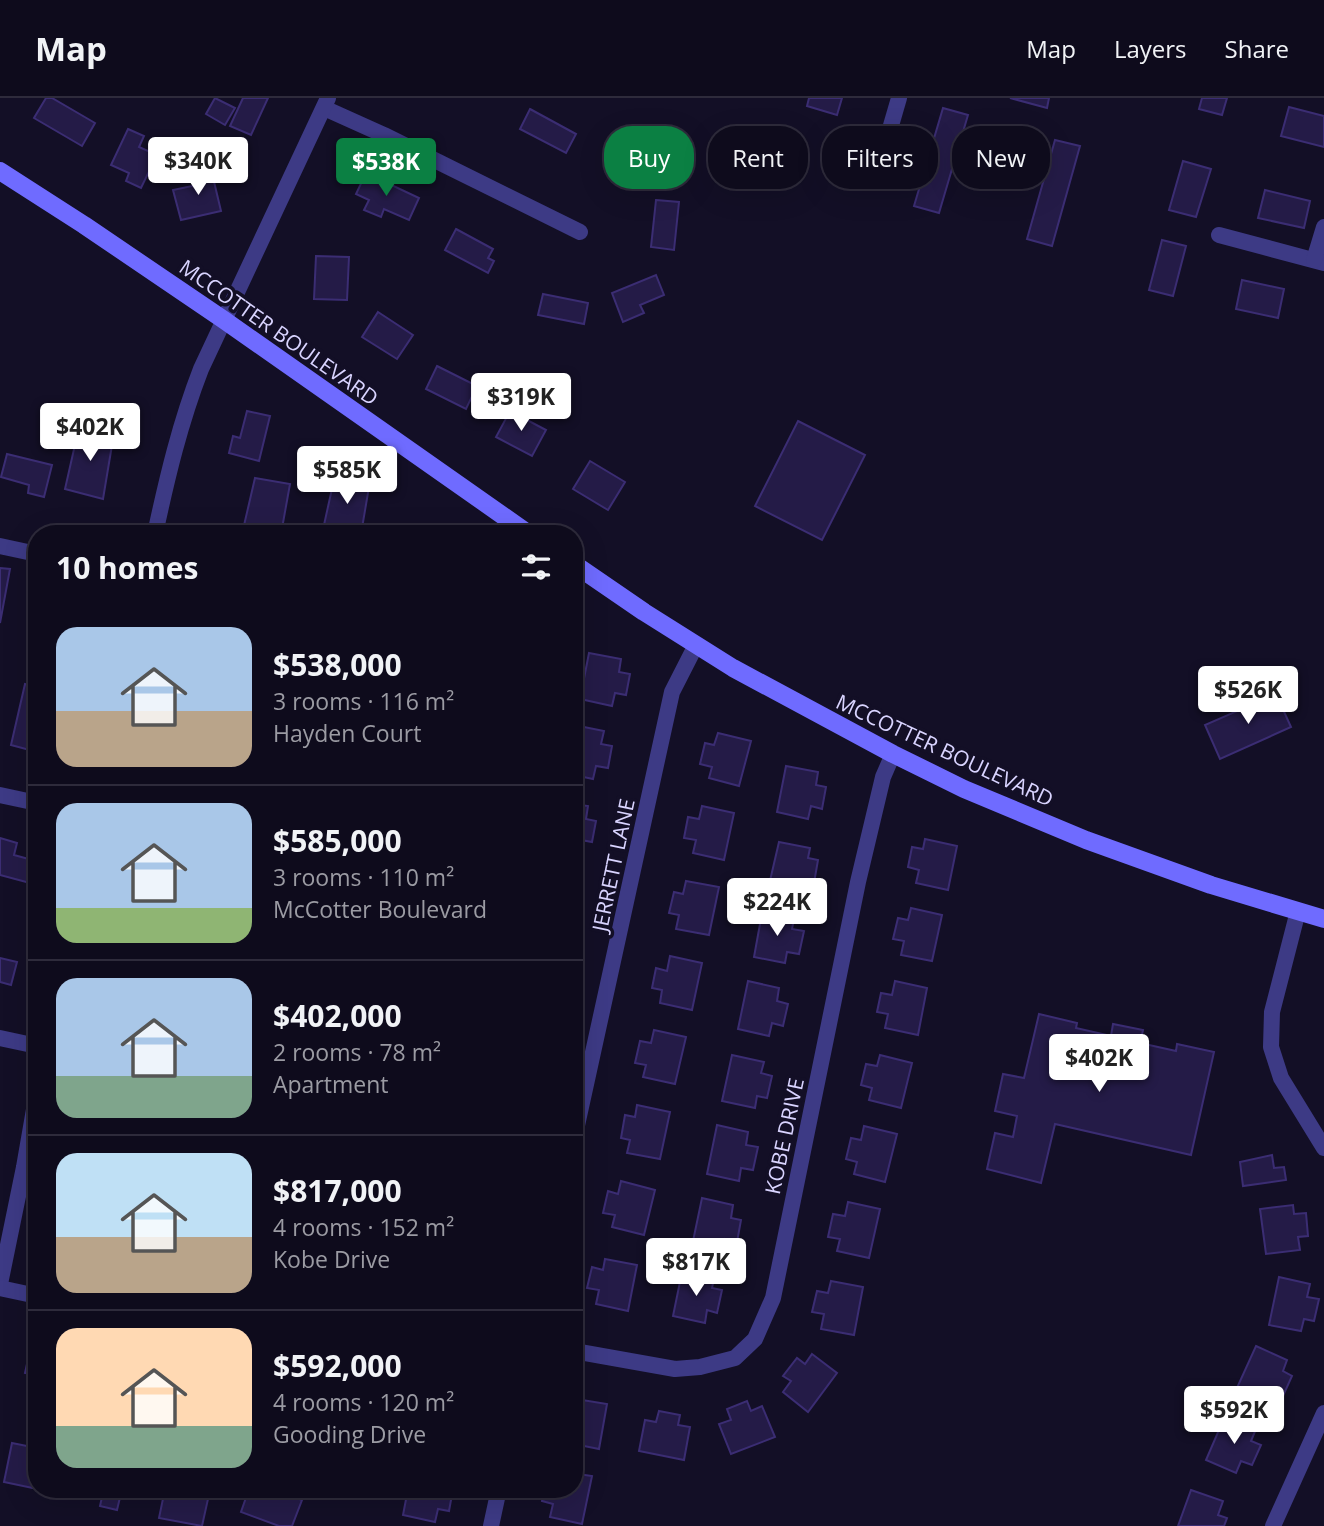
<!DOCTYPE html>
<meta charset="utf-8">
<style>
:root{--surface:#0e0b1c;--page:#1c1929;--text:#f1f3f6;--muted:#9b9ba3;--line:#2e2b3b;--accent:#0b8043}
body{margin:0;font-family:"Open Sans",sans-serif;background:var(--page);color:var(--text);height:100vh;display:flex;flex-direction:column;font-size:26px;white-space:nowrap}
*{box-sizing:border-box;margin:0}
p{font-size:23px;color:var(--muted)}
.icon{flex:none;width:38px;height:38px;fill:none;stroke:currentColor;stroke-width:2;stroke-linecap:round;stroke-linejoin:round}
.map{position:relative;flex:1;overflow:hidden}
.panel{position:absolute;left:28px;top:427px;width:555px;height:973px;display:flex;flex-direction:column;background:var(--surface);border-radius:28px;box-shadow:0 7px 28px #0002,0 0 0 2px var(--line)}
.panel>*{flex:none}
.banner{position:absolute;left:604px;top:28px;width:614px;height:63px;display:flex;gap:14px}
.price{position:absolute;translate:-50% -60px;padding:0 16px;border-radius:7px;background:#fff;color:#222;font-size:23px;line-height:46px;filter:drop-shadow(0 2px 4px #0008)}
.price::after{content:'';position:absolute;left:50%;top:42px;width:21px;height:16px;margin-left:-10px;background:inherit;clip-path:polygon(0 0,100% 0,50% 100%)}
.price.current{background:var(--accent);color:#fff}
ul{padding:0;list-style:none}
li{display:flex;align-items:center;gap:21px;height:175px;padding:0 28px}
li+li{border-top:2px solid var(--line)}
li span{display:grid;place-items:center;flex:none;width:196px;height:140px;border-radius:21px;color:#555}
li>.icon{margin-inline-start:auto}
span .icon{width:84px;height:84px;fill:#fffc;stroke-width:1}
li b{font-size:30px}
h2{display:flex;justify-content:space-between;align-items:center;height:84px;padding:0 28px;font-size:30px}
.pill{padding:0 24px;border-radius:28px;background:var(--surface);box-shadow:0 7px 28px #0002,0 0 0 2px var(--line);font-size:24px;line-height:63px}
.pill.current{background:var(--accent);color:#fff}
header{display:flex;align-items:center;gap:42px;box-sizing:border-box;height:98px;padding:0 35px;background:var(--surface);border-bottom:2px solid var(--line)}
header strong{font-size:33px}
nav{display:flex;gap:38px;margin-inline-start:auto;font-size:24px}
.map>svg:first-child{display:block}
</style>
<header>
<strong>Map</strong>
<nav><a>Map</a><a>Layers</a><a>Share</a></nav>
</header>
<div class="map">
<svg width="1324" height="1428" viewBox="0 0 1324 1428">
<rect width="100%" height="100%" fill="#130f26"/>
<g fill="#241b47" stroke="#3b2d73" stroke-width="2">
<polygon points="46,0 52,0 95,25 82,48 34,20"/>
<polygon points="215,0 235,10 225,27 206,16"/>
<polygon points="243,0 268,0 251,37 230,28"/>
<polygon points="809,0 842,0 837,17 807,8"/>
<polygon points="1010,0 1049,0 1047,10"/>
<polygon points="1202,0 1227,0 1222,17 1199,11"/>
<polygon points="1289,9 1324,18 1324,49 1281,38"/>
<polygon points="943,10 968,17 939,115 914,108"/>
<polygon points="530,11 576,36 566,55 520,31"/>
<polygon points="128,31 144,38 139,49 157,57 141,90 126,83 129,75 111,67"/>
<polygon points="630,31 661,70 642,85 612,45"/>
<polygon points="1055,42 1080,48 1052,148 1027,141"/>
<polygon points="1183,63 1211,71 1196,119 1169,112"/>
<polygon points="211,71 221,113 181,122 173,92 197,87 194,75"/>
<polygon points="366,75 419,100 409,122 384,111 381,119 364,112 369,102 356,96"/>
<polygon points="1265,92 1310,103 1304,130 1258,120"/>
<polygon points="656,102 679,104 674,152 651,149"/>
<polygon points="456,131 493,151 488,160 494,163 488,175 445,152"/>
<polygon points="1162,142 1186,148 1173,198 1149,192"/>
<polygon points="316,158 349,159 347,202 314,201"/>
<polygon points="656,177 664,197 640,207 644,215 623,224 612,195"/>
<polygon points="1242,182 1284,191 1278,220 1236,211"/>
<polygon points="543,196 588,205 584,226 538,217"/>
<polygon points="378,214 413,237 397,261 362,239"/>
<polygon points="437,268 477,288 466,311 426,291"/>
<polygon points="247,313 270,318 259,363 229,355 233,338 240,340"/>
<polygon points="510,313 546,332 532,358 496,339"/>
<polygon points="798,323 865,357 822,442 755,408"/>
<polygon points="79,329 114,335 103,401 65,391"/>
<polygon points="7,356 52,367 44,399 28,395 29,387 1,379"/>
<polygon points="590,363 625,384 608,412 573,391"/>
<polygon points="335,377 370,383 361,436 322,436"/>
<polygon points="255,380 290,386 281,436 242,436"/>
<polygon points="0,470 10,471 0,525"/>
<polygon points="589,555 621,561 619,574 630,576 626,597 615,595 612,608 580,601"/>
<polygon points="25,586 37,588 37,654 11,647"/>
<polygon points="1276,596 1291,629 1220,661 1205,627"/>
<polygon points="574,627 604,633 601,646 612,648 608,670 596,668 593,681 574,677"/>
<polygon points="718,635 751,643 739,688 709,680 712,669 700,666 705,645 714,647"/>
<polygon points="786,668 818,674 816,687 826,689 822,711 811,708 808,721 777,714"/>
<polygon points="574,706 588,708 586,721 596,723 592,744 581,742 578,756 574,755"/>
<polygon points="702,708 734,715 724,762 693,755 696,742 684,740 688,719 699,721"/>
<polygon points="0,740 17,745 14,757 36,763 30,785 0,777"/>
<polygon points="925,741 957,748 948,792 916,785 919,772 908,769 912,749 923,751"/>
<polygon points="779,744 810,750 808,760 818,762 814,785 803,783 800,794 769,787"/>
<polygon points="686,783 719,789 709,837 676,831 679,817 669,815 674,794 683,796"/>
<polygon points="911,810 942,817 932,863 901,857 904,843 893,841 898,820 908,822"/>
<polygon points="762,815 794,821 792,831 804,833 799,856 787,854 785,865 754,859"/>
<polygon points="670,858 702,865 692,912 660,905 662,892 652,890 656,870 667,873"/>
<polygon points="0,860 17,864 11,887 0,884"/>
<polygon points="748,883 779,890 777,903 788,906 783,928 772,925 769,938 738,931"/>
<polygon points="895,883 927,890 918,937 885,930 888,916 877,914 881,895 892,897"/>
<polygon points="1039,916 1077,925 1076,930 1111,938 1113,926 1143,932 1140,945 1176,953 1177,946 1214,954 1191,1057 1055,1026 1041,1085 987,1071 995,1035 1013,1039 1017,1018 995,1013 1003,976 1024,980"/>
<polygon points="654,932 686,939 675,986 643,979 646,967 635,965 640,943 651,945"/>
<polygon points="732,957 764,964 761,975 772,978 767,1000 757,998 755,1010 722,1003"/>
<polygon points="880,957 912,965 901,1010 869,1002 872,990 861,987 866,966 877,968"/>
<polygon points="637,1007 670,1014 660,1061 627,1055 630,1042 621,1040 625,1017 635,1019"/>
<polygon points="717,1027 748,1034 746,1047 758,1049 753,1072 741,1070 739,1083 707,1076"/>
<polygon points="864,1028 897,1036 885,1084 854,1076 857,1064 846,1061 851,1040 861,1042"/>
<polygon points="1272,1057 1274,1070 1284,1069 1286,1082 1243,1088 1240,1064"/>
<polygon points="621,1083 655,1092 644,1137 612,1129 615,1117 603,1115 608,1093 618,1096"/>
<polygon points="702,1100 733,1107 731,1120 741,1122 737,1144 725,1141 723,1154 692,1148"/>
<polygon points="848,1104 880,1111 869,1160 837,1153 840,1141 828,1139 833,1116 845,1118"/>
<polygon points="1293,1107 1294,1116 1306,1115 1308,1138 1298,1139 1300,1152 1266,1156 1260,1111"/>
<polygon points="605,1161 637,1167 628,1213 596,1206 599,1192 587,1190 592,1169 603,1172"/>
<polygon points="682,1174 714,1181 712,1190 722,1192 717,1215 707,1212 705,1225 673,1218"/>
<polygon points="1279,1179 1310,1186 1307,1199 1319,1201 1314,1223 1304,1221 1301,1233 1269,1227"/>
<polygon points="831,1183 863,1189 854,1237 821,1231 824,1216 812,1214 817,1193 828,1195"/>
<polygon points="33,1239 37,1240 37,1277 25,1275"/>
<polygon points="1256,1248 1287,1262 1283,1273 1292,1278 1283,1298 1273,1293 1267,1306 1236,1292"/>
<polygon points="812,1256 837,1275 808,1314 783,1294 791,1283 783,1278 797,1260 805,1266"/>
<polygon points="576,1301 607,1306 599,1351 574,1346 574,1310"/>
<polygon points="747,1303 751,1313 762,1308 775,1339 731,1356 719,1326 731,1322 727,1311"/>
<polygon points="659,1313 680,1317 678,1327 690,1329 684,1362 639,1353 645,1322 656,1324"/>
<polygon points="1225,1318 1256,1331 1251,1343 1261,1347 1252,1367 1241,1363 1236,1375 1206,1362"/>
<polygon points="12,1345 37,1350 37,1391 47,1391 47,1393 4,1384"/>
<polygon points="578,1376 592,1378 582,1426 550,1419 553,1406 542,1403 544,1391 574,1391 574,1377 578,1377"/>
<polygon points="79,1391 122,1391 117,1412 100,1408 102,1399 79,1394"/>
<polygon points="165,1391 210,1392 202,1428 159,1420"/>
<polygon points="249,1391 274,1391 302,1402 292,1428 279,1428 241,1414"/>
<polygon points="408,1391 453,1391 449,1413 438,1411 435,1424 403,1417"/>
<polygon points="1191,1392 1223,1403 1218,1417 1227,1420 1224,1428 1178,1428"/>
</g>
<g fill="none" stroke-linecap="round" stroke-linejoin="round">
<g stroke="#3d3a85" stroke-width="16">
<polyline points="324,10 384,37 580,134"/>
<polyline points="876,79 899,0"/>
<polyline points="1219,137 1324,165"/>
<polyline points="1314,162 1324,129"/>
<path d="M155,436C167,380 180,325 201,271L328,0"/>
<polyline points="0,448 37,456"/>
<polyline points="0,697 37,705"/>
<polyline points="1298,813 1272,914 1271,949 1281,980 1324,1050"/>
<polyline points="0,940 37,948"/>
<polyline points="574,1041 672,594 696,547"/>
<polyline points="0,1186 24,1069 37,994"/>
<polyline points="0,1190 37,1198"/>
<polyline points="574,1253 675,1271 700,1269 735,1260 755,1241 773,1200 858,784 883,679 893,656"/>
<polyline points="491,1428 499,1391"/>
<polyline points="1273,1428 1324,1315"/>
</g>
<g stroke="#6f6bff" stroke-width="18">
<polyline points="0,73 84,127 224,222 529,436"/>
<polyline points="574,466 644,514 733,570 893,656 964,691 1086,742 1211,787 1324,821"/>
</g>
</g>
<g text-anchor="middle" dominant-baseline="central" stroke-width="7" stroke-linejoin="round" paint-order="stroke">
<g font-size="21" fill="#d9d4ff" stroke="#130f26">
<text transform="translate(279 234) rotate(35)">MCCOTTER BOULEVARD</text>
<text transform="translate(945 652) rotate(25)">MCCOTTER BOULEVARD</text>
<text transform="translate(613 767) rotate(-78)">JERRETT LANE</text>
<text transform="translate(784 1038) rotate(-78)">KOBE DRIVE</text>
</g>
</g>
</svg>
<b class="price" style="left:198px;top:99px">$340K</b>
<b class="price current" style="left:386px;top:100px">$538K</b>
<b class="price" style="left:521px;top:335px">$319K</b>
<b class="price" style="left:90px;top:365px">$402K</b>
<b class="price" style="left:347px;top:408px">$585K</b>
<b class="price" style="left:1248px;top:628px">$526K</b>
<b class="price" style="left:777px;top:840px">$224K</b>
<b class="price" style="left:1099px;top:996px">$402K</b>
<b class="price" style="left:696px;top:1200px">$817K</b>
<b class="price" style="left:1234px;top:1348px">$592K</b>
<div class="banner">
<a class="pill current">Buy</a>
<a class="pill">Rent</a>
<a class="pill">Filters</a>
<a class="pill">New</a>
</div>
<section class="panel">
<h2>10 homes<svg class="icon" aria-label="filters" viewBox="0 0 24 24"><path d="M4 7h16M4 17h16"/><circle cx="9" cy="7" r="2"/><circle cx="15" cy="17" r="2"/></svg></h2>
<ul>
<li><span style="background:linear-gradient(#a9c7e8 60%,#b9a48a 0)"><svg class="icon" aria-label="home" viewBox="0 0 24 24"><path d="M3 11l9-7 9 7M6 9v11h12V9"/></svg></span><div><b>$538,000</b><p>3 rooms · 116 m²</p><p>Hayden Court</p></div></li>
<li><span style="background:linear-gradient(#a9c7e8 75%,#8fb573 0)"><svg class="icon" aria-label="home" viewBox="0 0 24 24"><path d="M3 11l9-7 9 7M6 9v11h12V9"/></svg></span><div><b>$585,000</b><p>3 rooms · 110 m²</p><p>McCotter Boulevard</p></div></li>
<li><span style="background:linear-gradient(#a9c7e8 70%,#7fa58c 0)"><svg class="icon" aria-label="home" viewBox="0 0 24 24"><path d="M3 11l9-7 9 7M6 9v11h12V9"/></svg></span><div><b>$402,000</b><p>2 rooms · 78 m²</p><p>Apartment</p></div></li>
<li><span style="background:linear-gradient(#bfe0f5 60%,#b9a48a 0)"><svg class="icon" aria-label="home" viewBox="0 0 24 24"><path d="M3 11l9-7 9 7M6 9v11h12V9"/></svg></span><div><b>$817,000</b><p>4 rooms · 152 m²</p><p>Kobe Drive</p></div></li>
<li><span style="background:linear-gradient(#ffd9b3 70%,#7fa58c 0)"><svg class="icon" aria-label="home" viewBox="0 0 24 24"><path d="M3 11l9-7 9 7M6 9v11h12V9"/></svg></span><div><b>$592,000</b><p>4 rooms · 120 m²</p><p>Gooding Drive</p></div></li>
</ul>
</section>
</div>
